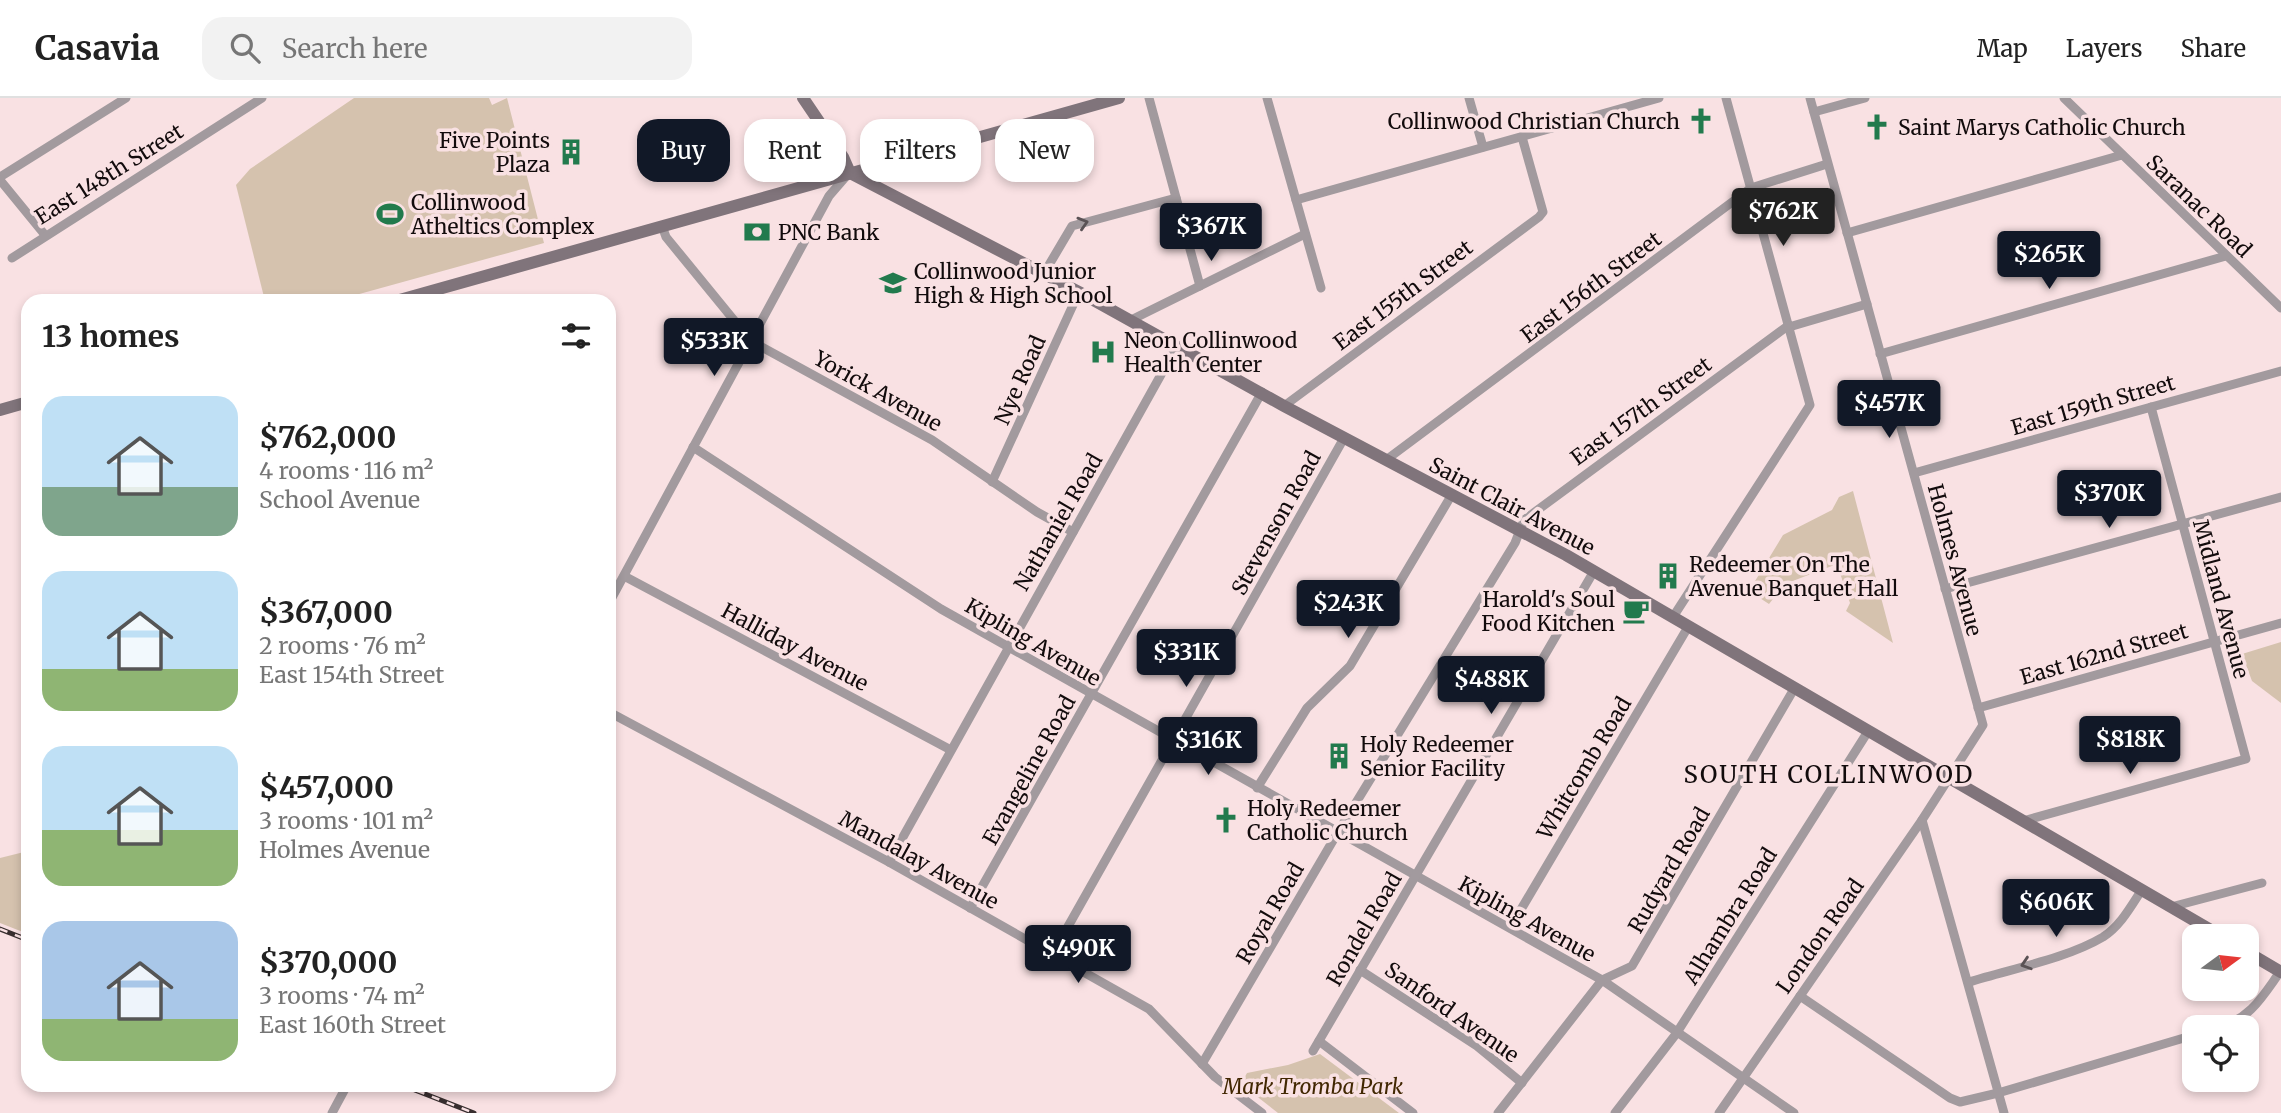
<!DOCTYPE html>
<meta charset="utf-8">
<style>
:root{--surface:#fff;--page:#f2f2f2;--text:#222;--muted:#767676;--line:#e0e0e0;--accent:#111827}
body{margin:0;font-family:Merriweather,serif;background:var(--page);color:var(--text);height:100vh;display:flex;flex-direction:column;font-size:26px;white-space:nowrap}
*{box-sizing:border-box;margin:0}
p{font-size:23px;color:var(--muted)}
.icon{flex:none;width:38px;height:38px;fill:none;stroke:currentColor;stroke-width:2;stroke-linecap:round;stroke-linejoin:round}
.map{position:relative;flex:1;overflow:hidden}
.panel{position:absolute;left:21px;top:196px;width:595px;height:798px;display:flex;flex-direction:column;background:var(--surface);border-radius:21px;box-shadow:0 4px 10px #0003}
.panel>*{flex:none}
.banner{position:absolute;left:637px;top:21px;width:665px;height:63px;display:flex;gap:14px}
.needle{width:46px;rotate:75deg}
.tools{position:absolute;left:2182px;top:826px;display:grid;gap:14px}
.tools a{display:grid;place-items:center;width:77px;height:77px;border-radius:14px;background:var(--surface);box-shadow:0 4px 10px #0003;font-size:35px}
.price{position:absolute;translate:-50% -60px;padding:0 16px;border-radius:7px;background:var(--accent);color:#fff;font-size:23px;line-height:46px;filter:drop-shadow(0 2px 4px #0008)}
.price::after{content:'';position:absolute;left:50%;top:42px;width:21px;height:16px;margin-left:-10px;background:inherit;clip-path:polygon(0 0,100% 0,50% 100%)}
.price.selected{background:#222;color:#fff}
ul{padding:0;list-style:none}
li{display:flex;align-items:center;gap:21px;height:175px;padding:0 21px}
li span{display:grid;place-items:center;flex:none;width:196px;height:140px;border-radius:21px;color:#555}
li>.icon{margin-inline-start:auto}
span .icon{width:84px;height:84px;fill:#fffc;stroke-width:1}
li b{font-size:30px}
h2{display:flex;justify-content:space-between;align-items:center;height:84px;padding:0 21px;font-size:30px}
.pill{padding:0 24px;border-radius:21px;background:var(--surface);box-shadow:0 4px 10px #0003;font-size:24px;line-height:63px}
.pill.selected{background:var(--accent);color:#fff}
header{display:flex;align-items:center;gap:42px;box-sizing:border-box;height:98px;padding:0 35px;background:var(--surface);border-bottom:2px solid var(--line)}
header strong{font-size:33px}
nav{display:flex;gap:38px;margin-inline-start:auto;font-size:24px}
.search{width:490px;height:63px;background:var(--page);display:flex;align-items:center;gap:18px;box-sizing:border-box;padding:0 24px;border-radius:21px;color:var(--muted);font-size:26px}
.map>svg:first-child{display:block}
</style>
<header>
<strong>Casavia</strong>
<div class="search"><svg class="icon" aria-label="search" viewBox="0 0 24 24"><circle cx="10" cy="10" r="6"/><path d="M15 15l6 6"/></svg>Search here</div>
<nav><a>Map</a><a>Layers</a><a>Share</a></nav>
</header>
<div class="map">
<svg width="2281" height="1015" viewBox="0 0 2281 1015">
<rect width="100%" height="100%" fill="#f9e1e3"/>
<g fill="#d5c2ae">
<polygon points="354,0 489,0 492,7 507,0 544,145 334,203 265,203 236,87 250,71"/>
<polygon points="1853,393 1893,545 1846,513 1850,505 1837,466 1785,486 1769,506 1749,493 1783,437 1832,412 1839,399"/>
<polygon points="2281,544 2281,605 2252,583 2242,556"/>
<polygon points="28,753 28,836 0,825 0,760"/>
<polygon points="1320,956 1399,1015 1278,1015 1241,986 1247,975 1288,967"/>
</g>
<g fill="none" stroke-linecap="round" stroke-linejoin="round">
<g stroke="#a29a9e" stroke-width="9">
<polyline points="1149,0 1200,188"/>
<polyline points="1267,0 1321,190"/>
<polyline points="1469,0 1483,49"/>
<polyline points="2064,0 2281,210"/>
<polyline points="1814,14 1865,0"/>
<polyline points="0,79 126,0"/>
<polyline points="0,82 45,137"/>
<polyline points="1296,102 1659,0"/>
<polyline points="662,128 666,139 751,243 932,342 1037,414 1073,434"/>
<polyline points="1847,135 2122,57"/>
<polyline points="12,160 262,0"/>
<polyline points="1043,177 1072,128 1176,100"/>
<polyline points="1131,222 1305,136"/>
<polyline points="1789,229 1867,206"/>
<polyline points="1880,256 2226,158"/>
<polyline points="1284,308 1539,119 1543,114 1522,39"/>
<polyline points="693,349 941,511 1602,882 1794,1015"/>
<polyline points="1386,362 1751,90 1827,66"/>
<polyline points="1914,375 2281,273"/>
<polyline points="992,384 1079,194"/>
<polyline points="624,478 949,651"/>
<polyline points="1945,491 2281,399"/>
<polyline points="609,505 829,98 848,76"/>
<polyline points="1673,519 1810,307 1726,0"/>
<polyline points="1978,610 2281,525"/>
<polyline points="609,614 889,764 1149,911 1215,979 1262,1015"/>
<polyline points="1257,690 1307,610 1350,568 1451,398"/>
<polyline points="1922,722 2004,1015"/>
<polyline points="2023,723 2246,661 2151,309"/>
<polyline points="889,764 1177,248"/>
<polyline points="2171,809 2262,785"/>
<polyline points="970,810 1262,294"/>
<polyline points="1510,830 1688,529"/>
<polyline points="1053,855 1344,340"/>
<polyline points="1360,872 1477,948 1522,985"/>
<path d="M1969,884C2010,871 2066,861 2103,839C2120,828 2130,810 2141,793"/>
<polyline points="1800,898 1950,1000 1960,1004 1998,995 2194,937"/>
<path d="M2220,929C2251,920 2262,899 2280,874"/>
<polyline points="1319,943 1413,1015"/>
<polyline points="1313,953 1594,473"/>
<polyline points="1202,966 1338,734 1515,445 1524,422 1789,227"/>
<polyline points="332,1015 347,987"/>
<polyline points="1498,1015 1602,882 1632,868 1794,591"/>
<polyline points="1615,1015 1676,936 1867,635"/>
<polyline points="1719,1015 1922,722 1983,627 1810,0"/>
</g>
<g stroke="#80747b" stroke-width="12">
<polyline points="803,0 843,59 850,75 1079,194 1284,308 1566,457 2221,838"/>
<polyline points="396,203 1119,0"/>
<polyline points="0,312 28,304"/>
<polyline points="2247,854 2281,874"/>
</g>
<g stroke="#382e2f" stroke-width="5">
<g id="rail">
<polyline points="0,831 28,842"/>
<polyline points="402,987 474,1015"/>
</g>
</g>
<use href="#rail" stroke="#f9e1e3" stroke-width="2.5" stroke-dasharray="8" stroke-linecap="butt"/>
</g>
<defs><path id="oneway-chevron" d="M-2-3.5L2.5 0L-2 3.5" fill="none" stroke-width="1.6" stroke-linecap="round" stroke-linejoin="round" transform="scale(1.75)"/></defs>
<g stroke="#5a5255">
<use href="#oneway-chevron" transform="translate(1083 125) rotate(-17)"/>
<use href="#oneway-chevron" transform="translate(2026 866) rotate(162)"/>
</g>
<defs>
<g id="church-bare" transform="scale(2.1)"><path d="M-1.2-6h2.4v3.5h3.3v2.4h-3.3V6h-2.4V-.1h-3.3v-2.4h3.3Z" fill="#227a4d" stroke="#f9e1e3" stroke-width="2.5" paint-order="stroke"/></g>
<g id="building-bare" transform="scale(2.1)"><path d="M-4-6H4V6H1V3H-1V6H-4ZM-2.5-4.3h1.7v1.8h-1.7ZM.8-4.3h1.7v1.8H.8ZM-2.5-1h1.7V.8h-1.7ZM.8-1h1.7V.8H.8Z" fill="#227a4d" stroke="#f9e1e3" stroke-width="2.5" paint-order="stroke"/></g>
<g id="stadium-bare" transform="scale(2.1)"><path d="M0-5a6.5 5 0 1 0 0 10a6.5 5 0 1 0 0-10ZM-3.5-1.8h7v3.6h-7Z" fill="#227a4d" stroke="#f9e1e3" stroke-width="2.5" paint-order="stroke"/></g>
<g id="bank-bare" transform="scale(2.1)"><path d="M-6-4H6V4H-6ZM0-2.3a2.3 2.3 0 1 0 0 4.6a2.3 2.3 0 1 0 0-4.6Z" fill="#227a4d" stroke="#f9e1e3" stroke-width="2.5" paint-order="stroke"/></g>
<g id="school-bare" transform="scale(2.1)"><path d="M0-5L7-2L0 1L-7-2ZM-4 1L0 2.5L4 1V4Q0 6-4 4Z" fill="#227a4d" stroke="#f9e1e3" stroke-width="2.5" paint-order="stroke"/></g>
<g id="hospital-bare" transform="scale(2.1)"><path d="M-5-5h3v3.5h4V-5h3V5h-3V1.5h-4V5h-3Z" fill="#227a4d" stroke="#f9e1e3" stroke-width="2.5" paint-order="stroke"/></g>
<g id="cafe-bare" transform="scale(2.1)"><path d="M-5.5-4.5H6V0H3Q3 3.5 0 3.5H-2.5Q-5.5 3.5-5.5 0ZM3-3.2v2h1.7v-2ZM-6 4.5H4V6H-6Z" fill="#227a4d" stroke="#f9e1e3" stroke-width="2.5" paint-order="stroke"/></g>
</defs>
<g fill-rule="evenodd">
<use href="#church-bare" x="1701" y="23"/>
<use href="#church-bare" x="1877" y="29"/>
<use href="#building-bare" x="571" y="54"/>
<use href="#stadium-bare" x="390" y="116"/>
<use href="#bank-bare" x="757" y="134"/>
<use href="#school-bare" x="893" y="185"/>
<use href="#hospital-bare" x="1103" y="254"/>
<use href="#building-bare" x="1668" y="478"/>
<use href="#cafe-bare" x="1636" y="513"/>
<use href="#building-bare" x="1339" y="658"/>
<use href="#church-bare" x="1226" y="722"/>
</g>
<g text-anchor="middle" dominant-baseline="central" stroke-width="7" stroke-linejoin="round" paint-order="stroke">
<g font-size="21" fill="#120b0c" stroke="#f9e1e3" text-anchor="start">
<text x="1680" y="23" text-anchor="end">Collinwood Christian Church</text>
<text x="1898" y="29">Saint Marys Catholic Church</text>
<text x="550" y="42" text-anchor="end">Five Points<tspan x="550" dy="24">Plaza</tspan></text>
<text x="411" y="104">Collinwood<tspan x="411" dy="24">Atheltics Complex</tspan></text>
<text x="778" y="134">PNC Bank</text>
<text x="914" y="173">Collinwood Junior<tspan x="914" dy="24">High &amp; High School</tspan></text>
<text x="1124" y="242">Neon Collinwood<tspan x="1124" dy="24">Health Center</tspan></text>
<text x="1689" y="466">Redeemer On The<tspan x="1689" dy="24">Avenue Banquet Hall</tspan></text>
<text x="1615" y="501" text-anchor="end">Harold's Soul<tspan x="1615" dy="24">Food Kitchen</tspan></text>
<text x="1360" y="646">Holy Redeemer<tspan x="1360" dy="24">Senior Facility</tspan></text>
<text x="1247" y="710">Holy Redeemer<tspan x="1247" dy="24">Catholic Church</tspan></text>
</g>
<g font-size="21" fill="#120b0c" stroke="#f9e1e3">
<text transform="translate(109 76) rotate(-32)">East 148th Street</text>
<text transform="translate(2199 108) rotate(44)">Saranac Road</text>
<text transform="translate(1591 189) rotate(-37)">East 156th Street</text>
<text transform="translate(1403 197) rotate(-37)">East 155th Street</text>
<text transform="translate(1020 282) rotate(-66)">Nye Road</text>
<text transform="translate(878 293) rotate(29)">Yorick Avenue</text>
<text transform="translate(2093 307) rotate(-16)">East 159th Street</text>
<text transform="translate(1641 313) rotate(-36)">East 157th Street</text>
<text transform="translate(1512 408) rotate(28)">Saint Clair Avenue</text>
<text transform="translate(1058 424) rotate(-60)">Nathaniel Road</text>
<text transform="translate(1276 425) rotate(-61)">Stevenson Road</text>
<text transform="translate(1955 462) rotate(75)">Holmes Avenue</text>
<text transform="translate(2221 501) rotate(75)">Midland Avenue</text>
<text transform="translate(1033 544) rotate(30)">Kipling Avenue</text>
<text transform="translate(795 549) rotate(28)">Halliday Avenue</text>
<text transform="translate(2104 556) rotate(-16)">East 162nd Street</text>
<text transform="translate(1584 670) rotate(-59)">Whitcomb Road</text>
<text transform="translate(1029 672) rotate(-61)">Evangeline Road</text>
<text transform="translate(919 762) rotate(29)">Mandalay Avenue</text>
<text transform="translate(1669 772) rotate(-60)">Rudyard Road</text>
<text transform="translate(1270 815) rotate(-60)">Royal Road</text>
<text transform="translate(1730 818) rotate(-58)">Alhambra Road</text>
<text transform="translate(1527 821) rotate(29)">Kipling Avenue</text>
<text transform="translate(1364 831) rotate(-60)">Rondel Road</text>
<text transform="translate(1820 838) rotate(-55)">London Road</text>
<text transform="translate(1452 914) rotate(35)">Sanford Avenue</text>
</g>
<g font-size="21" font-style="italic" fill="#412702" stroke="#f9e1e3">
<text x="1313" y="988">Mark Tromba Park</text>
</g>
<g font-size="24" letter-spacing="2" fill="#120b0c" stroke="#f9e1e3">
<text x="1829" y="676">SOUTH COLLINWOOD</text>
</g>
</g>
</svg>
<div class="tools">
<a><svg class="needle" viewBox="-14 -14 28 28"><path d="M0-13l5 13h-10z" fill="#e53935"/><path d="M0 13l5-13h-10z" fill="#767676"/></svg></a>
<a><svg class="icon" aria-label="locate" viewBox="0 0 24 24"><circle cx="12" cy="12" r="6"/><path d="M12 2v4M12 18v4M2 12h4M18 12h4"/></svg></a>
</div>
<b class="price selected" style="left:1783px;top:150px">$762K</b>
<b class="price" style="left:1211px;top:165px">$367K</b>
<b class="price" style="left:2049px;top:193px">$265K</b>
<b class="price" style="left:714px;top:280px">$533K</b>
<b class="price" style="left:1889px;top:342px">$457K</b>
<b class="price" style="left:2109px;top:432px">$370K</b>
<b class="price" style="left:1348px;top:542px">$243K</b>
<b class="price" style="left:1186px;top:591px">$331K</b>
<b class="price" style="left:1491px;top:618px">$488K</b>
<b class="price" style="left:2130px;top:678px">$818K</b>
<b class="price" style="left:1208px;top:679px">$316K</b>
<b class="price" style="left:2056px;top:841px">$606K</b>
<b class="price" style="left:1078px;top:887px">$490K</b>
<div class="banner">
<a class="pill selected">Buy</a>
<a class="pill">Rent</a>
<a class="pill">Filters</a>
<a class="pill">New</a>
</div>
<section class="panel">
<h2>13 homes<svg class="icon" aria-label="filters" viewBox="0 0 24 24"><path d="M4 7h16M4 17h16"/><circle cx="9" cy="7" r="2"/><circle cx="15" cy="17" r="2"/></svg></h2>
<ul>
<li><span style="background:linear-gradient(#bfe0f5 65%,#7fa58c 0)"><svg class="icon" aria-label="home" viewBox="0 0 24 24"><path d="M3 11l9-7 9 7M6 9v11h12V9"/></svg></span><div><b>$762,000</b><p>4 rooms · 116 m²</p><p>School Avenue</p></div></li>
<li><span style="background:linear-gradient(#bfe0f5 70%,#8fb573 0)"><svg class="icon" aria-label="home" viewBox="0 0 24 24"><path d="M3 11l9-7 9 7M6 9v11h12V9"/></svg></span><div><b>$367,000</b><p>2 rooms · 76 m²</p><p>East 154th Street</p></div></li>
<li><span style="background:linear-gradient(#bfe0f5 60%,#8fb573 0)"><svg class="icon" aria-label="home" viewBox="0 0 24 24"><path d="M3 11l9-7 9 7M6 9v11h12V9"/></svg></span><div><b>$457,000</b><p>3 rooms · 101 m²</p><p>Holmes Avenue</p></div></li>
<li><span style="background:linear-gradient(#a9c7e8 70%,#8fb573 0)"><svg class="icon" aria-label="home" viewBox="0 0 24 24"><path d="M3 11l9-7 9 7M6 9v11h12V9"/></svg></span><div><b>$370,000</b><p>3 rooms · 74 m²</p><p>East 160th Street</p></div></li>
</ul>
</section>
</div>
